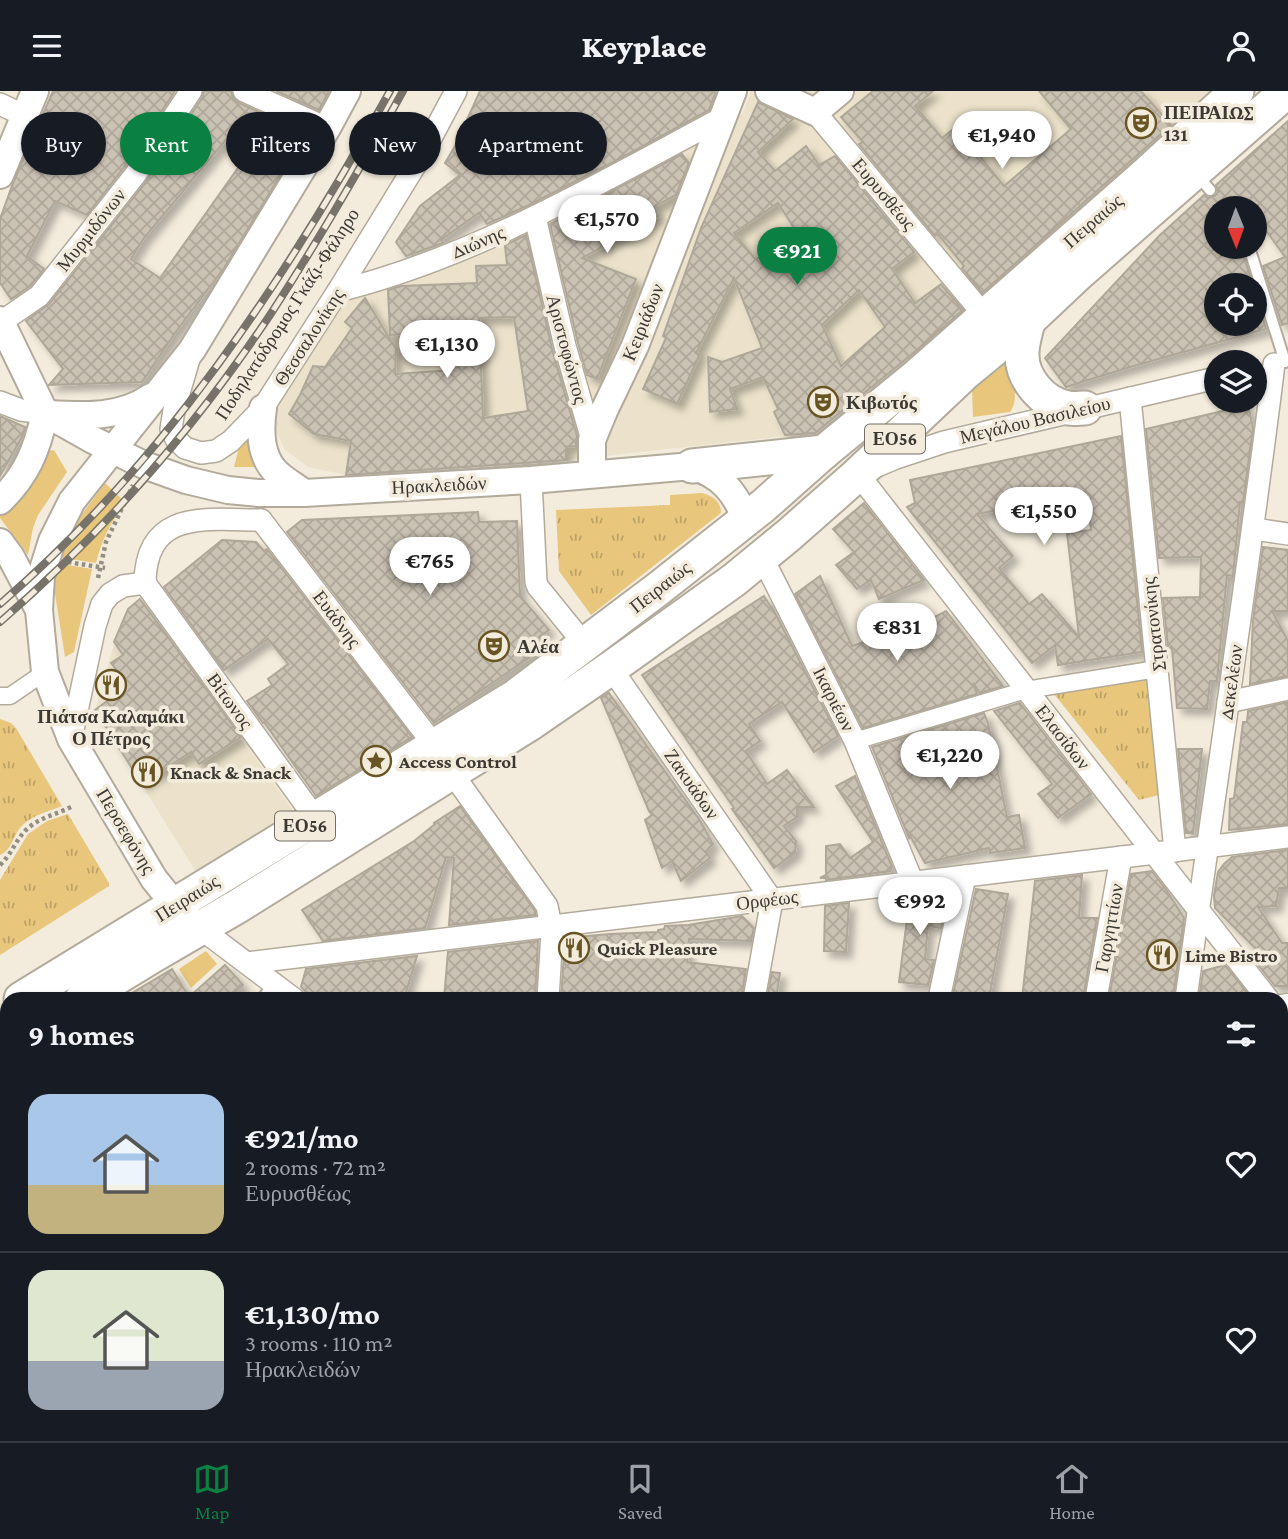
<!DOCTYPE html>
<meta charset="utf-8">
<style>
:root{--surface:#171b24;--page:#242831;--text:#f1f3f6;--muted:#9ea1a6;--line:#363941;--accent:#0b8043}
body{margin:0;font-family:"Crimson Pro",serif;background:var(--page);color:var(--text);height:100vh;display:flex;flex-direction:column;font-size:26px;white-space:nowrap}
*{box-sizing:border-box;margin:0}
p{font-size:23px;color:var(--muted)}
.icon{flex:none;width:38px;height:38px;fill:none;stroke:currentColor;stroke-width:2;stroke-linecap:round;stroke-linejoin:round}
.map{position:relative;flex:1;overflow:hidden}
.sheet{position:absolute;left:0px;top:901px;width:1288px;height:450px;display:flex;flex-direction:column;background:var(--surface);border-radius:21px 21px 0 0;box-shadow:0 2px 5px #0004}
.sheet>*{flex:none}
.banner{position:absolute;left:21px;top:21px;width:700px;height:63px;display:flex;gap:14px}
.needle{width:46px;rotate:179deg}
.controls{position:absolute;left:1204px;top:105px;display:grid;gap:14px}
.controls a{display:grid;place-items:center;width:63px;height:63px;border-radius:50%;background:var(--surface);box-shadow:0 2px 5px #0004;font-size:35px}
.price{position:absolute;translate:-50% -60px;padding:0 16px;border-radius:24px;background:#fff;color:#222;font-size:23px;line-height:46px;filter:drop-shadow(0 2px 4px #0008)}
.price::after{content:'';position:absolute;left:50%;top:42px;width:21px;height:16px;margin-left:-10px;background:inherit;clip-path:polygon(0 0,100% 0,50% 100%)}
.price.current{background:var(--accent);color:#fff}
ul{padding:0;list-style:none}
li{display:flex;align-items:center;gap:21px;height:175px;padding:0 28px}
li+li{border-top:2px solid var(--line)}
li span{display:grid;place-items:center;flex:none;width:196px;height:140px;border-radius:21px;color:#555}
li>.icon{margin-inline-start:auto}
span .icon{width:84px;height:84px;fill:#fffc;stroke-width:1}
li b{font-size:30px}
h2{display:flex;justify-content:space-between;align-items:center;height:84px;padding:0 28px;font-size:30px}
.tag{padding:0 24px;border-radius:32px;background:var(--surface);box-shadow:0 2px 5px #0004;font-size:24px;line-height:63px}
.tag.current{background:var(--accent);color:#fff}
header{display:flex;justify-content:space-between;align-items:center;height:91px;padding:0 28px;background:var(--surface);font-size:32px;font-weight:800}
.dock{display:flex;justify-content:space-around;align-items:center;height:98px;border-top:2px solid var(--line);background:var(--surface);font-size:19px;color:var(--muted)}
.dock a{display:grid;justify-items:center;gap:4px}
.dock .current{color:var(--accent)}
.map>svg:first-child{display:block}
</style>
<header><svg class="icon" aria-label="menu" viewBox="0 0 24 24"><path d="M4 6h16M4 12h16M4 18h16"/></svg>Keyplace<svg class="icon" aria-label="person" viewBox="0 0 24 24"><circle cx="12" cy="8" r="4"/><path d="M4 21q1-7 8-7t8 7"/></svg></header>
<div class="map">
<svg width="1288" height="1350" viewBox="0 0 1288 1350">
<defs>
<pattern id="park-tufts" width="24" height="20" patternUnits="userSpaceOnUse" patternTransform="scale(1.75)"><rect width="24" height="20" fill="#e8c67c"/><path d="M3 7l-1-3M5 7V3M7 7l1-3M15 17l-1-3M17 17v-4M19 17l1-3" fill="none" stroke="#bda266"/></pattern>
<pattern id="building-cross-hatch" width="8" height="8" patternUnits="userSpaceOnUse" patternTransform="scale(1.75)"><rect width="8" height="8" fill="#cac2b3"/><path d="M0 0l8 8M0 8l8-8" fill="none" stroke="#aea79a"/></pattern>
<filter id="shadow"><feDropShadow dx="6" dy="6" stdDeviation="3.5" flood-color="#0004"/></filter>
</defs>
<rect width="100%" height="100%" fill="#f3ecdc"/>
<g fill="#ece2cb">
<polygon points="751,0 1219,0 971,215 815,342 566,369 346,384 308,376 285,359 276,340 271,317 343,206 553,118 742,23"/>
<polygon points="142,507 296,724 196,781 95,619 118,540 128,518"/>
</g>
<g fill="#e8c67c">
<path d="M1005,273C1013,287 1020,307 1010,321L973,326L972,299Z"/>
<polygon points="242,345 249,346 265,376 234,376"/>
<path d="M54,359L67,381L38,424L33,437L28,464L0,427V425C22,404 38,390 47,360Z"/>
<path d="M105,392L126,412C110,432 103,446 96,472L51,465Z"/>
<polygon points="50,471 92,478 74,561 65,566"/>
<polygon points="206,860 217,873 191,897 179,878"/>
</g>
<g fill="url(#park-tufts)">
<path d="M702,402C713,405 721,410 721,422L591,524L559,480L556,419L670,414V404Z"/>
<polygon points="1145,570 1159,704 1139,709 1042,588"/>
<path d="M0,628L11,632L16,637L62,715C47,721 31,724 20,737C13,746 11,760 0,764Z"/>
<polygon points="68,723 109,792 109,795 0,864 0,789 28,743 47,730"/>
<polygon points="463,1344 664,1344 663,1350 461,1350"/>
<polygon points="770,1344 945,1344 938,1350 768,1350"/>
</g>
<g fill="url(#building-cross-hatch)" stroke="#aea798" stroke-width="2" fill-rule="evenodd" filter="url(#shadow)">
<polygon points="53,0 175,0 124,76 87,124 55,110 27,165 44,178 30,195 11,208 0,192 0,128 13,92"/>
<path d="M204,0H231L233,7L239,12L306,42L224,177L175,242L142,291L49,294L63,278L26,230L49,213L145,92L202,7ZM248,22L267,36L160,187L131,168L144,147Z"/>
<polygon points="276,0 329,0 319,19"/>
<polygon points="480,0 716,0 709,19 623,66 529,114 487,133 479,122 441,149 443,152 406,165 396,151 420,115 460,84 445,72 455,55"/>
<polygon points="873,0 933,0 915,15 942,47 956,36 1004,95 1071,38 1039,0 1141,0 1171,34 982,202 962,177 964,175 938,143 935,145 859,53 863,51 841,26"/>
<path d="M758,11L793,28L758,61L775,80L806,55L819,74L835,65L914,161L892,178L915,212L941,193L963,219L917,259L815,342L785,344L774,321L778,318L763,286L730,298L737,318L710,321L708,266L722,271L762,257L734,187L696,262L700,263L677,313L643,298L666,247L663,245L701,137ZM778,112L803,151L755,168L734,142ZM859,199L885,236L841,275L822,234Z"/>
<polygon points="1288,30 1288,232 1282,234 1263,175 1285,166 1255,124 1255,117 1216,117 1216,156 1235,156 1245,169 1253,194 1216,194 1216,233 1255,233 1255,201 1266,238 1130,276 1066,296 1045,267 1160,144 1204,104 1208,107 1215,105 1218,101 1216,94"/>
<polygon points="682,63 689,72 676,104 654,116 659,125 582,167 636,188 597,288 587,284 578,252 550,133"/>
<path d="M526,144L552,258L577,345L576,355L566,356V369L346,384L351,350L314,343L289,323L300,304L313,275L325,276L352,237L345,231L365,207L396,258L395,283L453,279L451,240L390,244L388,199L401,195L477,192L476,175L507,174L505,154ZM514,226L528,320L483,327L479,227Z"/>
<polygon points="1248,314 1253,337 1243,411 1240,411 1233,485 1227,484 1217,590 1210,590 1207,618 1177,617 1172,557 1168,557 1163,507 1200,506 1201,466 1159,467 1146,338"/>
<polygon points="0,325 25,336 23,344 0,385"/>
<path d="M1121,345L1142,561L1058,574L1055,554L1032,572L907,416L915,412L910,389ZM1086,400L1091,439L1067,442L1079,546L1042,503L1029,513L999,477L1013,465L977,423L1009,417Z"/>
<polygon points="864,412 889,444 924,489 879,508 871,489 857,498 836,474 854,461 833,438"/>
<polygon points="478,421 479,431 517,430 520,505 549,539 539,546 546,555 434,632 287,441 302,429"/>
<polygon points="222,449 256,451 264,460 267,458 412,646 316,705 264,631 263,632 247,610 272,594 268,588 288,573 268,548 224,579 164,496"/>
<polygon points="1263,456 1288,459 1288,520 1272,520 1288,550 1288,585 1250,593 1253,529"/>
<polygon points="820,485 852,555 927,530 946,520 1003,595 980,602 973,592 977,603 863,637 795,503"/>
<polygon points="764,505 771,516 772,516 838,645 814,661 782,611 749,633 760,650 746,660 767,693 787,679 814,716 797,716 797,726 784,735 796,750 795,762 774,777 732,718 734,717 642,584"/>
<polygon points="140,508 241,646 199,673 191,661 142,693 95,619 111,607 102,592 118,581 111,572 123,564 114,551 128,518"/>
<polygon points="609,602 699,728 713,753 706,760 710,767 681,790 672,770 662,777 645,729 652,724 649,720 601,607"/>
<polygon points="1288,611 1288,733 1229,739 1230,708 1234,707 1243,631 1247,631 1248,620"/>
<polygon points="1020,612 1091,703 1058,727 1038,703 1052,693 994,620"/>
<polygon points="984,622 988,632 1007,726 1019,724 1025,757 990,762 989,757 925,772 910,745 909,747 872,656"/>
<polygon points="1178,658 1202,658 1193,742 1186,742"/>
<polygon points="855,685 892,776 890,780 826,789 826,787 820,787 826,784 826,755 840,753 850,767 873,751 836,695"/>
<polygon points="460,715 535,820 535,824 449,834 454,767 446,766 425,837 323,850 302,819 414,750 435,733 434,732"/>
<polygon points="1288,759 1288,797 1279,797 1276,815 1258,816 1282,852 1288,852 1288,895 1275,895 1252,866 1261,863 1215,817 1214,804 1218,781 1224,773 1232,766"/>
<polygon points="1152,780 1167,800 1184,827 1173,908 1109,908 1131,783"/>
<polygon points="1082,784 1079,827 1097,827 1083,908 1022,908 1035,790"/>
<polygon points="976,798 1008,803 989,908 952,908"/>
<polygon points="934,802 946,810 941,837 928,835 925,868 934,869 928,894 899,891 910,805"/>
<polygon points="849,812 846,861 824,860 825,815"/>
<polygon points="742,825 754,837 751,850 689,848 687,871 746,878 741,908 681,902 681,908 561,908 565,847 610,843 658,841 658,839 664,838 665,835 688,834"/>
<polygon points="538,850 535,908 517,908 492,901 490,908 444,908 448,861"/>
<polygon points="417,865 404,908 313,908 301,896 306,878"/>
<polygon points="225,874 243,894 227,908 122,908 172,878 189,906"/>
<polygon points="1225,874 1252,908 1199,908 1203,880"/>
<polygon points="772,881 780,882 776,908 767,908"/>
</g>
<g fill="none" stroke-linecap="round" stroke-linejoin="round">
<g stroke="#b2ab9c" stroke-width="14">
<g id="service">
<polyline points="1196,83 1210,99"/>
<polyline points="1249,156 1285,271"/>
<polyline points="262,908 274,893"/>
<polyline points="0,1202 7,1194"/>
</g>
</g>
<g stroke="#b2ab9c" stroke-width="19">
<g id="pedestrian">
<polyline points="0,605 10,605 45,581"/>
<polyline points="855,650 1026,599 1157,578"/>
<polyline points="1281,912 1288,911"/>
</g>
</g>
<g stroke="#b2ab9c" stroke-width="24">
<g id="minor">
<polyline points="244,0 327,37"/>
<polyline points="0,13 25,25"/>
<polyline points="815,21 984,224"/>
<polyline points="535,126 565,255 592,349"/>
<path d="M338,200C475,166 598,93 722,27"/>
<polyline points="1,231 39,205 135,84 191,0"/>
<polyline points="189,268 174,319 171,338 176,348 185,357 201,362 216,360 231,350 263,317 338,200 424,60 456,0"/>
<polyline points="1216,287 944,351 896,367 858,383 1268,908"/>
<polyline points="1130,307 1175,760"/>
<polyline points="0,311 21,319 45,322"/>
<polyline points="531,389 536,491 538,496 585,554"/>
<polyline points="261,429 435,655"/>
<polyline points="1254,438 1288,443"/>
<polyline points="762,466 855,650 913,792"/>
<polyline points="145,492 316,728"/>
<path d="M145,492C146,417 207,429 261,429"/>
<polyline points="611,577 772,809 754,908"/>
<polyline points="1228,611 1288,598"/>
<polyline points="71,648 95,535 102,513 110,503 123,495 145,492"/>
<polyline points="452,682 547,815 552,841 548,908"/>
<polyline points="200,837 294,908"/>
<polyline points="247,872 1288,746"/>
<polyline points="939,908 965,785"/>
<polyline points="1096,908 1121,766"/>
<path d="M1186,908C1215,697 1248,485 1274,273"/>
<polyline points="1281,925 1288,934"/>
<polyline points="1281,1114 1288,1116"/>
<polyline points="1281,1326 1288,1317"/>
<polyline points="0,1329 7,1331"/>
<polyline points="94,1344 132,1350"/>
<polyline points="1018,1344 1032,1350"/>
<polyline points="449,1350 451,1344"/>
<polyline points="1124,1350 1125,1344"/>
<polyline points="1263,1350 1267,1344"/>
</g>
</g>
<g stroke="#b2ab9c" stroke-width="30">
<g id="tertiary">
<polyline points="769,0 815,21 840,0"/>
<polyline points="0,84 35,0"/>
<path d="M0,229L45,322L91,348L144,374L186,389L228,399L258,402H304L531,389L692,375C723,385 734,401 747,429"/>
<path d="M263,317C260,338 259,364 276,381C284,389 295,395 304,402"/>
<path d="M50,323C85,325 121,327 151,306"/>
<polyline points="592,383 592,349 604,320 635,255 733,0"/>
<path d="M0,410C27,384 37,359 45,322"/>
<polyline points="0,451 11,466 39,519"/>
<polyline points="188,826 175,814 154,788 71,648 45,581 39,519 41,485 52,450 72,410 192,259 327,37 347,0"/>
</g>
</g>
<g stroke="#b2ab9c" stroke-width="37">
<g id="primary">
<path d="M1028,230C1026,241 1022,251 1022,262C1021,287 1043,313 1068,317C1074,318 1080,317 1085,317"/>
<polyline points="692,375 824,361"/>
<polyline points="21,908 516,605 658,498 763,415 824,361 918,284 1143,86 1237,0"/>
<polyline points="82,908 149,867 238,815 531,632 611,577 734,489 790,443 858,383 965,282 1028,230 1079,182 1287,0"/>
<polyline points="0,959 7,955"/>
</g>
</g>
<g stroke="#938e83" stroke-width="4.5" stroke-dasharray="3.5 3.5" stroke-linecap="butt">
<polyline points="68,471 105,477"/>
<polyline points="98,487 106,451 133,394"/>
<path d="M0,774C12,763 16,748 27,738C40,726 58,723 73,715"/>
<polyline points="551,1344 568,1350"/>
<polyline points="492,1350 500,1344"/>
<polyline points="579,1350 580,1344"/>
<polyline points="675,1350 676,1344"/>
<polyline points="756,1350 759,1344"/>
</g>
<use href="#service" stroke="#fff" stroke-width="10"/>
<use href="#pedestrian" stroke="#fff" stroke-width="16"/>
<use href="#minor" stroke="#fff" stroke-width="21"/>
<use href="#tertiary" stroke="#fff" stroke-width="26"/>
<use href="#primary" stroke="#fff" stroke-width="33"/>
<g stroke="#77736a" stroke-width="8">
<g id="rail">
<path d="M0,513C164,372 286,188 390,0"/>
<path d="M0,531C103,442 194,338 270,224C317,152 361,76 403,0"/>
</g>
</g>
<use href="#rail" stroke="#f3ecdc" stroke-width="5" stroke-dasharray="16" stroke-linecap="butt"/>
</g>
<defs>
<g id="theatre-ring" transform="scale(1.575)"><circle r="9.5" fill="#f3ecdc" stroke="#695423" stroke-width="1.5"/><path d="M-5-5.5Q0-4 5-5.5V0Q5 5 0 6Q-5 5-5 0ZM-3.3-2.5H-1v1.5H-3.3ZM1-2.5H3.3v1.5H1ZM-2.8 1Q0 5.5 2.8 1Z" fill="#695423"/></g>
<g id="restaurant-ring" transform="scale(1.575)"><circle r="9.5" fill="#f3ecdc" stroke="#695423" stroke-width="1.5"/><path d="M-5-6h1v4h1v-4h1v4h1v-4h1v5L-1.5 .5V6h-2V.5L-5-1ZM5-6V6H3V1.5H1.5Q1.5-4 5-6Z" fill="#695423"/></g>
<g id="sight-ring" transform="scale(1.575)"><circle r="9.5" fill="#f3ecdc" stroke="#695423" stroke-width="1.5"/><path d="M0-6L1.8-2.2L6-1.7L2.9 1.2L3.7 5.4L0 3.3L-3.7 5.4L-2.9 1.2L-6-1.7L-1.8-2.2Z" fill="#695423"/></g>
</defs>
<g fill-rule="evenodd">
<use href="#theatre-ring" x="1141" y="32"/>
<use href="#theatre-ring" x="823" y="311"/>
<use href="#theatre-ring" x="494" y="555"/>
<use href="#restaurant-ring" x="111" y="594"/>
<use href="#sight-ring" x="376" y="670"/>
<use href="#restaurant-ring" x="147" y="681"/>
<use href="#restaurant-ring" x="574" y="857"/>
<use href="#restaurant-ring" x="1162" y="864"/>
</g>
<g text-anchor="middle" dominant-baseline="central" stroke-width="7" stroke-linejoin="round" paint-order="stroke">
<g fill="#f3ecdc" stroke="#736f66" stroke-width="2">
<rect x="865" y="333.5" width="60" height="29" rx="5"/>
<rect x="275" y="720.5" width="60" height="29" rx="5"/>
</g>
<g font-size="18" font-weight="bold" fill="#3c3933">
<text x="895" y="348">ΕΟ56</text>
<text x="305" y="735">ΕΟ56</text>
</g>
<g font-size="19" font-weight="bold" fill="#3c3933" stroke="#f3ecdc" text-anchor="start">
<text x="1164" y="21">ΠΕΙΡΑΙΩΣ<tspan x="1164" dy="22">131</tspan></text>
<text x="846" y="311">Κιβωτός</text>
<text x="517" y="555">Αλέα</text>
<text x="111" y="625" text-anchor="middle">Πιάτσα Καλαμάκι<tspan x="111" dy="22">Ο Πέτρος</tspan></text>
<text x="399" y="670">Access Control</text>
<text x="170" y="681">Knack &amp; Snack</text>
<text x="597" y="857">Quick Pleasure</text>
<text x="1185" y="864">Lime Bistro</text>
</g>
<g font-size="19" fill="#3c3933" stroke="#f3ecdc">
<text transform="translate(884 103) rotate(50)">Ευρυσθέως</text>
<text transform="translate(1093 130) rotate(-41)">Πειραιώς</text>
<text transform="translate(91 139) rotate(-52)">Μυρμιδόνων</text>
<text transform="translate(478 151) rotate(-23)">Διώνης</text>
<text transform="translate(287 223) rotate(-57)">Ποδηλατόδρομος Γκάζι-Φάληρο</text>
<text transform="translate(643 231) rotate(-68)">Κειριάδων</text>
<text transform="translate(309 246) rotate(-57)">Θεσσαλονίκης</text>
<text transform="translate(567 258) rotate(75)">Αριστοφώντος</text>
<text transform="translate(1035 329) rotate(-13)">Μεγάλου Βασιλείου</text>
<text transform="translate(439 394) rotate(-3)">Ηρακλειδών</text>
<text transform="translate(660 496) rotate(-38)">Πειραιώς</text>
<text transform="translate(337 528) rotate(53)">Ευάδνης</text>
<text transform="translate(1153 533) rotate(-96)">Στρατονίκης</text>
<text transform="translate(1231 591) rotate(-82)">Δεκελέων</text>
<text transform="translate(834 608) rotate(63)">Ικαριέων</text>
<text transform="translate(230 610) rotate(54)">Βίτωνος</text>
<text transform="translate(1063 646) rotate(52)">Ελασίδων</text>
<text transform="translate(692 693) rotate(55)">Ζακυάδων</text>
<text transform="translate(126 740) rotate(59)">Περσεφόνης</text>
<text transform="translate(187 807) rotate(-32)">Πειραιώς</text>
<text transform="translate(767 809) rotate(-7)">Ορφέως</text>
<text transform="translate(1109 837) rotate(-80)">Γαργηττίων</text>
</g>
</g>
</svg>
<div class="controls">
<a><svg class="needle" viewBox="-14 -14 28 28"><path d="M0-13l5 13h-10z" fill="#e53935"/><path d="M0 13l5-13h-10z" fill="#9ea1a6"/></svg></a>
<a><svg class="icon" aria-label="locate" viewBox="0 0 24 24"><circle cx="12" cy="12" r="6"/><path d="M12 2v4M12 18v4M2 12h4M18 12h4"/></svg></a>
<a><svg class="icon" aria-label="layers" viewBox="0 0 24 24"><path d="M12 4l9 5-9 5-9-5zM3 14l9 5 9-5"/></svg></a>
</div>
<b class="price" style="left:1002px;top:80px">€1,940</b>
<b class="price" style="left:607px;top:164px">€1,570</b>
<b class="price current" style="left:797px;top:196px">€921</b>
<b class="price" style="left:447px;top:289px">€1,130</b>
<b class="price" style="left:1044px;top:456px">€1,550</b>
<b class="price" style="left:430px;top:506px">€765</b>
<b class="price" style="left:897px;top:572px">€831</b>
<b class="price" style="left:950px;top:700px">€1,220</b>
<b class="price" style="left:920px;top:846px">€992</b>
<div class="banner">
<a class="tag">Buy</a>
<a class="tag current">Rent</a>
<a class="tag">Filters</a>
<a class="tag">New</a>
<a class="tag">Apartment</a>
</div>
<section class="sheet">
<h2>9 homes<svg class="icon" aria-label="filters" viewBox="0 0 24 24"><path d="M4 7h16M4 17h16"/><circle cx="9" cy="7" r="2"/><circle cx="15" cy="17" r="2"/></svg></h2>
<ul>
<li><span style="background:linear-gradient(#a9c7e8 65%,#c2b280 0)"><svg class="icon" aria-label="home" viewBox="0 0 24 24"><path d="M3 11l9-7 9 7M6 9v11h12V9"/></svg></span><div><b>€921/mo</b><p>2 rooms · 72 m²</p><p>Ευρυσθέως</p></div><svg class="icon" aria-label="heart" viewBox="0 0 24 24"><path d="M12 20l-8-8c-3-5 5-10 8-4 3-6 11-1 8 4z"/></svg></li>
<li><span style="background:linear-gradient(#dfe7d0 65%,#9aa5b1 0)"><svg class="icon" aria-label="home" viewBox="0 0 24 24"><path d="M3 11l9-7 9 7M6 9v11h12V9"/></svg></span><div><b>€1,130/mo</b><p>3 rooms · 110 m²</p><p>Ηρακλειδών</p></div><svg class="icon" aria-label="heart" viewBox="0 0 24 24"><path d="M12 20l-8-8c-3-5 5-10 8-4 3-6 11-1 8 4z"/></svg></li>
</ul>
</section>
</div>
<nav class="dock">
<a class="current"><svg class="icon" aria-label="map" viewBox="0 0 24 24"><path d="M3 6l6-2 6 2 6-2v14l-6 2-6-2-6 2zM9 4v14M15 6v14"/></svg>Map</a>
<a><svg class="icon" aria-label="saved" viewBox="0 0 24 24"><path d="M7 4h10v16l-5-4-5 4z"/></svg>Saved</a>
<a><svg class="icon" aria-label="home" viewBox="0 0 24 24"><path d="M3 11l9-7 9 7M6 9v11h12V9"/></svg>Home</a>
</nav>
